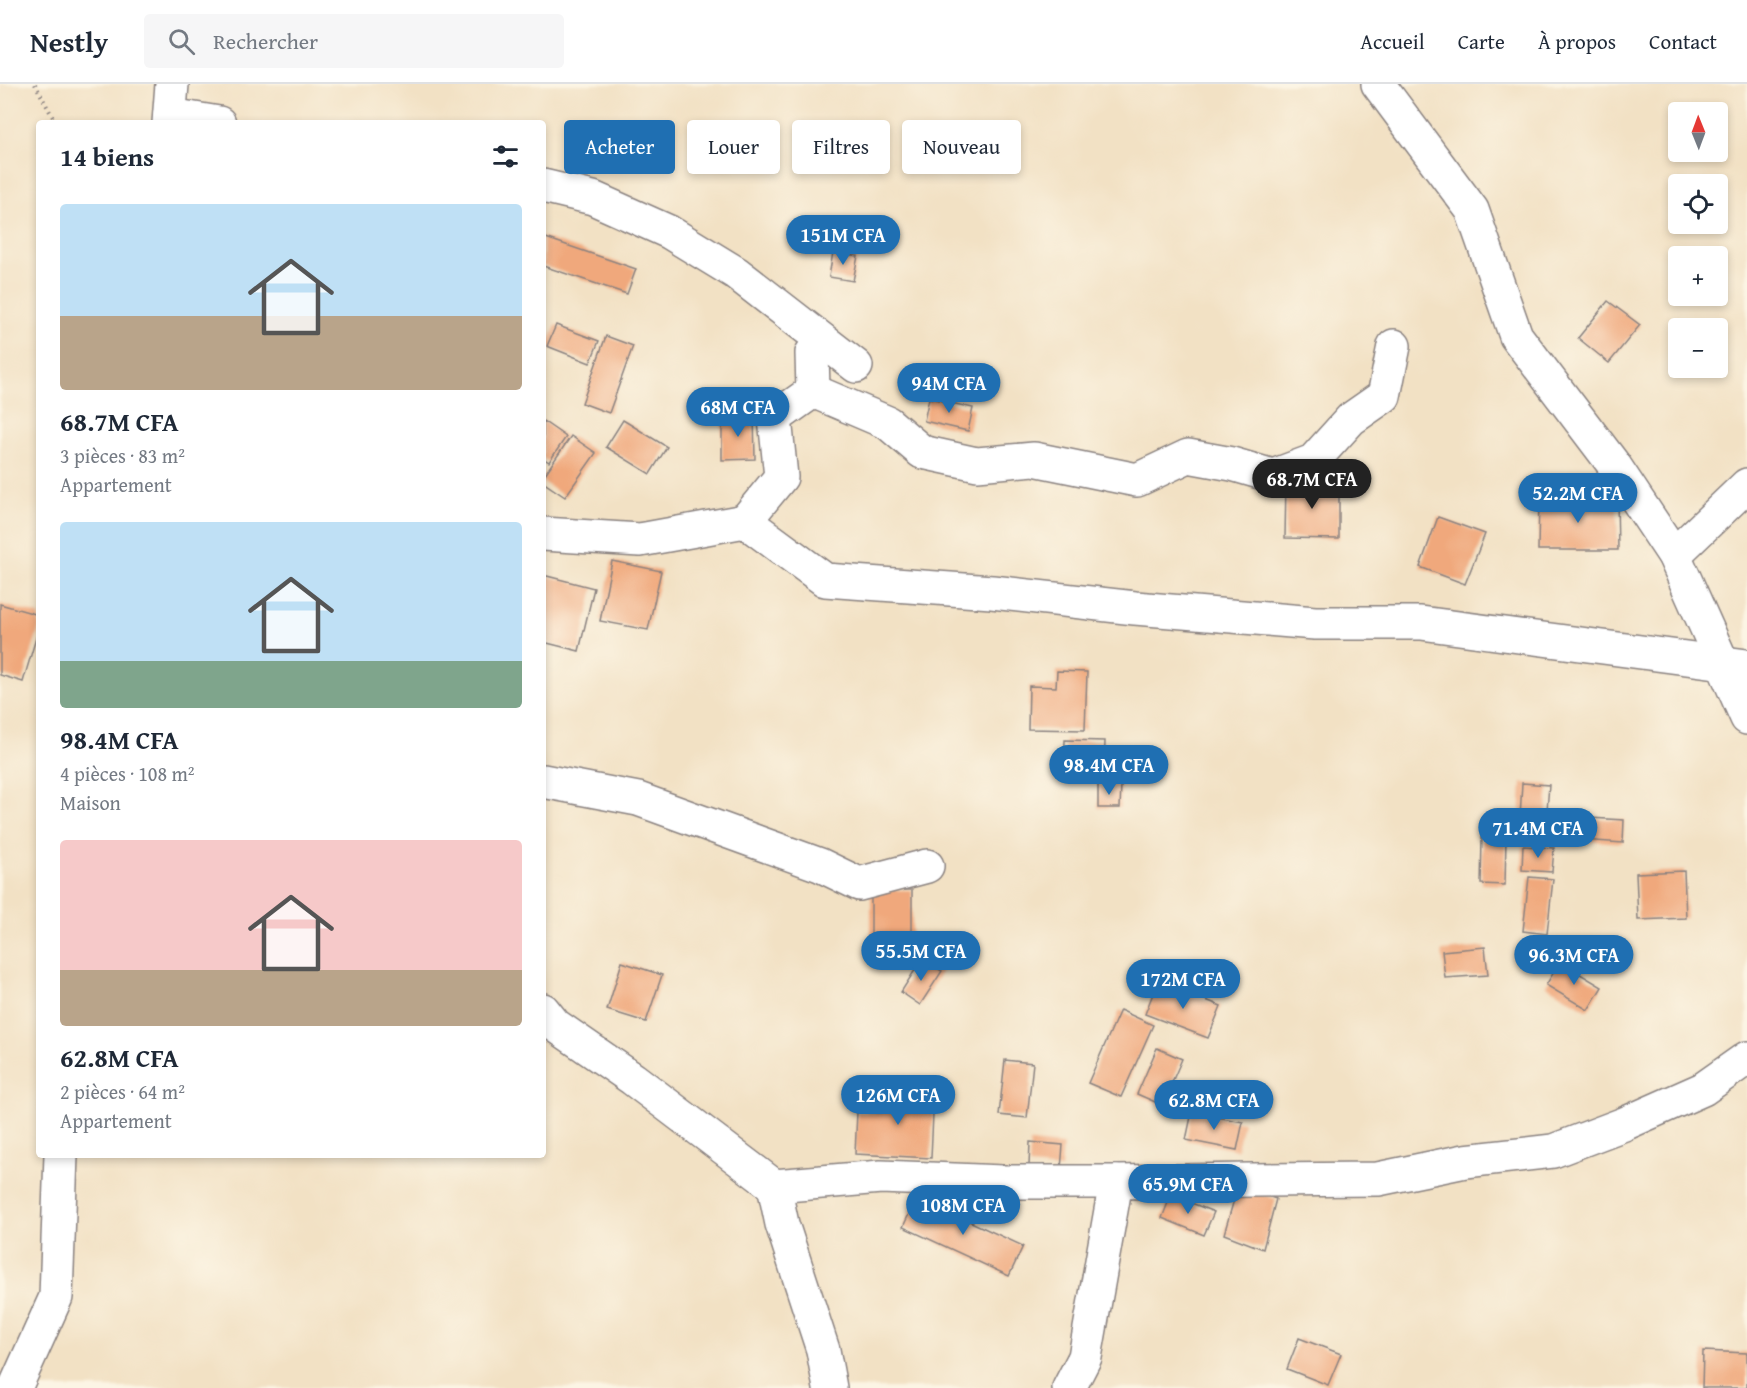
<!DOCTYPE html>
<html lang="fr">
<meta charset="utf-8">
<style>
:root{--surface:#fff;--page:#f6f6f7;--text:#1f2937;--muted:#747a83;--line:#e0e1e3;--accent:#1f6fb2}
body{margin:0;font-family:"Gentium Book Plus",serif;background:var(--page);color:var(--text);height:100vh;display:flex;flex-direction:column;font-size:22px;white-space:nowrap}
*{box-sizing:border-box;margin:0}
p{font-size:20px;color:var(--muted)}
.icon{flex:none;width:33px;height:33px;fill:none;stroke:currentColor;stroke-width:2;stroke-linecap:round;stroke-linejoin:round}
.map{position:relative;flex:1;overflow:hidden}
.side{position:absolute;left:36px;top:36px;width:510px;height:1038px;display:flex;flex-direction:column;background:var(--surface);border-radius:6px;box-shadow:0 3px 9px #0003}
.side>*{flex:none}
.hud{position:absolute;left:564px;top:36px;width:570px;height:54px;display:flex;gap:12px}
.needle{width:39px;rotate:359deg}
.tools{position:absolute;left:1668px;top:18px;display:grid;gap:12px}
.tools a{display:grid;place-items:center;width:60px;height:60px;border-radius:6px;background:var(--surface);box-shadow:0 3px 9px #0003;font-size:30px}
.price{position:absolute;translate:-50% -51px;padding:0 14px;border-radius:21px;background:var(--accent);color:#fff;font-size:20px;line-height:39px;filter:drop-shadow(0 2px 3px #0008)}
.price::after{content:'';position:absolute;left:50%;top:36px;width:18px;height:14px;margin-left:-9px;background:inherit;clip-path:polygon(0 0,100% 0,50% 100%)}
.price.on{background:#222;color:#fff}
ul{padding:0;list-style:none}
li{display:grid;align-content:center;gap:12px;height:318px;padding:0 24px}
li span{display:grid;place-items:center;height:186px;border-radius:6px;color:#555}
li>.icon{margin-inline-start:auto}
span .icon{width:108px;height:108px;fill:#fffc;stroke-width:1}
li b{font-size:26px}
h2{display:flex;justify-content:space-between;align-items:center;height:72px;padding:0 24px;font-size:26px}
.pill{padding:0 21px;border-radius:6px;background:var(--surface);box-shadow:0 3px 9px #0003;font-size:21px;line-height:54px}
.pill.on{background:var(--accent);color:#fff}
header{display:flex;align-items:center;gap:36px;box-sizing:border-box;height:84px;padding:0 30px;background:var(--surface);border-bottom:2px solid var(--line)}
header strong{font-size:28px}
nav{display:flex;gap:33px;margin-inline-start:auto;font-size:21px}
.search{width:420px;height:54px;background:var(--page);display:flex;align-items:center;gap:15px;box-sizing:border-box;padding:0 21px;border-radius:6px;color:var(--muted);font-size:22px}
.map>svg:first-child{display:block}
</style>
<header>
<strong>Nestly</strong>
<div class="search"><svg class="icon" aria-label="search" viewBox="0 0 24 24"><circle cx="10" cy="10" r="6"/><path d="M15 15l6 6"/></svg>Rechercher</div>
<nav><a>Accueil</a><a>Carte</a><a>À propos</a><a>Contact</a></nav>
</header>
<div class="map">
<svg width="1747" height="1304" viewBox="0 0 1747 1304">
<rect width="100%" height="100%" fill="#fcf5e5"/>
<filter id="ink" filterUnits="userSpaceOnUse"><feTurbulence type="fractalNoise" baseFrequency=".0167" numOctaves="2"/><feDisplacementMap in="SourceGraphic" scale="12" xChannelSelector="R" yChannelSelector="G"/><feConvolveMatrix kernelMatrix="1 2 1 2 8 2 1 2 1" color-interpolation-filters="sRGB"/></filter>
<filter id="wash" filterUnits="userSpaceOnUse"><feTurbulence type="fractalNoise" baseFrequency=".008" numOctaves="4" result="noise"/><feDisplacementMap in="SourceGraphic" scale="24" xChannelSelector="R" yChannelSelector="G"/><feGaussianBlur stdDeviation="1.35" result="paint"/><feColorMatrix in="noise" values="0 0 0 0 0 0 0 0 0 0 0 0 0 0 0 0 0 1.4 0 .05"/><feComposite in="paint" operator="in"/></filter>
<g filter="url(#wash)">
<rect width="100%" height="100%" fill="#f2e1c4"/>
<g id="blocks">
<g fill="#f0a87b">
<polygon points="543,153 636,185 627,210 543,182"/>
<polygon points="833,168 858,172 853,197 829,193"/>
<polygon points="1608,217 1640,241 1609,279 1578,254"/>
<polygon points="556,241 599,257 590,279 547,262"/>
<polygon points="606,252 633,262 609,329 582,319"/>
<polygon points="929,314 973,324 968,347 924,337"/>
<polygon points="722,332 754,332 755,375 722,376"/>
<polygon points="623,336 667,363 650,390 606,363"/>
<polygon points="543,337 566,353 549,378 543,374"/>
<polygon points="571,352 596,369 565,413 543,398 543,393"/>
<polygon points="1286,397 1339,398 1339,455 1285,454"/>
<polygon points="1539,414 1617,414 1618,466 1538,466"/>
<polygon points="1438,433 1485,450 1465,500 1420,483"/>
<polygon points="612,477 661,487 648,546 600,537"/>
<polygon points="543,491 594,504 579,567 543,558"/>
<polygon points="0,520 39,531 39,544 23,598 0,591"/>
<polygon points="1057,587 1087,588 1085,646 1028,645 1029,602 1056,603"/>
<polygon points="1065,656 1105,657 1104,686 1064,685"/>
<polygon points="1522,699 1549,701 1545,752 1519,750"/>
<polygon points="1098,700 1121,701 1120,724 1098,724"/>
<polygon points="1555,732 1624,736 1623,759 1554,754"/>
<polygon points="1482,753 1506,754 1505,801 1481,800"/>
<polygon points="1523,762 1554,764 1552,788 1522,786"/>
<polygon points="1684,787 1686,834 1638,836 1636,789"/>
<polygon points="1529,793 1553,795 1547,850 1523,847"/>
<rect x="871" y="806" width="41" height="60"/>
<polygon points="1485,863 1488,891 1445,894 1442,867"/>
<polygon points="922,875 942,887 920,921 901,908"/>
<polygon points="622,878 662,891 646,938 607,926"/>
<polygon points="1560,878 1602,903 1588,926 1546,901"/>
<polygon points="1158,897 1221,922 1208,954 1145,930"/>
<polygon points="1120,926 1153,941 1121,1013 1088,999"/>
<polygon points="1157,964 1182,975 1162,1021 1137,1010"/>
<polygon points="1005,976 1033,979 1027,1034 999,1031"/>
<polygon points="882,1006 934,1009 931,1074 855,1070 857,1028 881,1029"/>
<polygon points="1192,1028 1243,1038 1237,1066 1186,1056"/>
<polygon points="1030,1058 1063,1061 1061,1085 1029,1082"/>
<polygon points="1238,1102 1276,1115 1263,1165 1224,1150"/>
<polygon points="1171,1111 1214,1128 1204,1151 1162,1134"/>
<polygon points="917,1113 1023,1162 1009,1192 903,1143"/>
<polygon points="1299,1254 1341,1270 1328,1301 1287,1285"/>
<polygon points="1703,1267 1747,1269 1747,1304 1702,1304"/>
</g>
</g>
</g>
<g filter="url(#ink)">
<use href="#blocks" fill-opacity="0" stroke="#8a8280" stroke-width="1.5"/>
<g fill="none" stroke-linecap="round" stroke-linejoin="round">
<g stroke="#8a8280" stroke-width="36">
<g id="minor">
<polyline points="1378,0 1472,126 1516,252 1614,381 1674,471 1747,634"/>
<polyline points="170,31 219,39"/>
<polyline points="169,39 172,0"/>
<polyline points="543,102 593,114 669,148 736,189 856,282"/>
<polyline points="813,307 888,339 922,368 977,380 1034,375 1137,396 1188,372 1232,380 1273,392 1313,377 1351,335 1384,312 1394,262"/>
<polyline points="745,437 825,496 992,508 1135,524 1315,539 1421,539 1747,582"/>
<polyline points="543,450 640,456 745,437 781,393 775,334 813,307 812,269"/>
<polyline points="1674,471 1747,401"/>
<polyline points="543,697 638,715 820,781 859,800 927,782"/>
<polyline points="543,926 555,941 633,995 774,1102 881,1093 1003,1098 1116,1098 1252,1096 1378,1095 1465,1077 1553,1067 1624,1040 1703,1005 1747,974"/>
<polyline points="774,1102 782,1140 823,1266 830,1304"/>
<polyline points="15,1304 56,1213 61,1071"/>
<polyline points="1069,1304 1085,1273 1116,1098"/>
</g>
</g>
<polyline stroke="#8a8280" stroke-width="4" stroke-dasharray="1.5 4.5" stroke-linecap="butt" points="35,0 56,39"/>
<use href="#minor" stroke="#fff" stroke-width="33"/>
</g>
</g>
</svg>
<div class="tools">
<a><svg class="needle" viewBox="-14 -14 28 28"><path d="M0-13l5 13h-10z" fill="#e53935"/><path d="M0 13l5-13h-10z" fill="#747a83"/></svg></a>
<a><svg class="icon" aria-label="locate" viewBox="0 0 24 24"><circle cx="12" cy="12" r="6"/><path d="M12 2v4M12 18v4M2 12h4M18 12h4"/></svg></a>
<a>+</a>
<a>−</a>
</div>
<b class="price" style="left:843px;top:182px">151M CFA</b>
<b class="price" style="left:949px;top:330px">94M CFA</b>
<b class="price" style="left:738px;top:354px">68M CFA</b>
<b class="price on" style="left:1312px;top:426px">68.7M CFA</b>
<b class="price" style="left:1578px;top:440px">52.2M CFA</b>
<b class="price" style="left:1109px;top:712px">98.4M CFA</b>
<b class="price" style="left:1538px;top:775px">71.4M CFA</b>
<b class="price" style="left:921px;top:898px">55.5M CFA</b>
<b class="price" style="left:1574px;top:902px">96.3M CFA</b>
<b class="price" style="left:1183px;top:926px">172M CFA</b>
<b class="price" style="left:898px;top:1042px">126M CFA</b>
<b class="price" style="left:1214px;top:1047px">62.8M CFA</b>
<b class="price" style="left:1188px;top:1131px">65.9M CFA</b>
<b class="price" style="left:963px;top:1152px">108M CFA</b>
<div class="hud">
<a class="pill on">Acheter</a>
<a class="pill">Louer</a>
<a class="pill">Filtres</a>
<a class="pill">Nouveau</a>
</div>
<section class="side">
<h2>14 biens<svg class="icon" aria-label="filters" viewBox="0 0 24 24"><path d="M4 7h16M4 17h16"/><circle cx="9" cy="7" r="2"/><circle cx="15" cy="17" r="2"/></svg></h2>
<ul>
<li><span style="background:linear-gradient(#bfe0f5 60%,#b9a48a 0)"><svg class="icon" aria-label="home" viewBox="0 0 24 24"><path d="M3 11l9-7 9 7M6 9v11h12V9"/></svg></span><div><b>68.7M CFA</b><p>3 pièces · 83 m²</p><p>Appartement</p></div></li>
<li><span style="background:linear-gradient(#bfe0f5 75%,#7fa58c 0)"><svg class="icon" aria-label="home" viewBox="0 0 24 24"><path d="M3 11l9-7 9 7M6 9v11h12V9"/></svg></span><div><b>98.4M CFA</b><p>4 pièces · 108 m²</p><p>Maison</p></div></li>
<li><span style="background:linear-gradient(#f6c9c9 70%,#b9a48a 0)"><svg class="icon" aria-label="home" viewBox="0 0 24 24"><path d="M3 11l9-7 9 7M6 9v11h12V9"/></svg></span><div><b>62.8M CFA</b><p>2 pièces · 64 m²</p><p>Appartement</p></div></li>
</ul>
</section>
</div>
